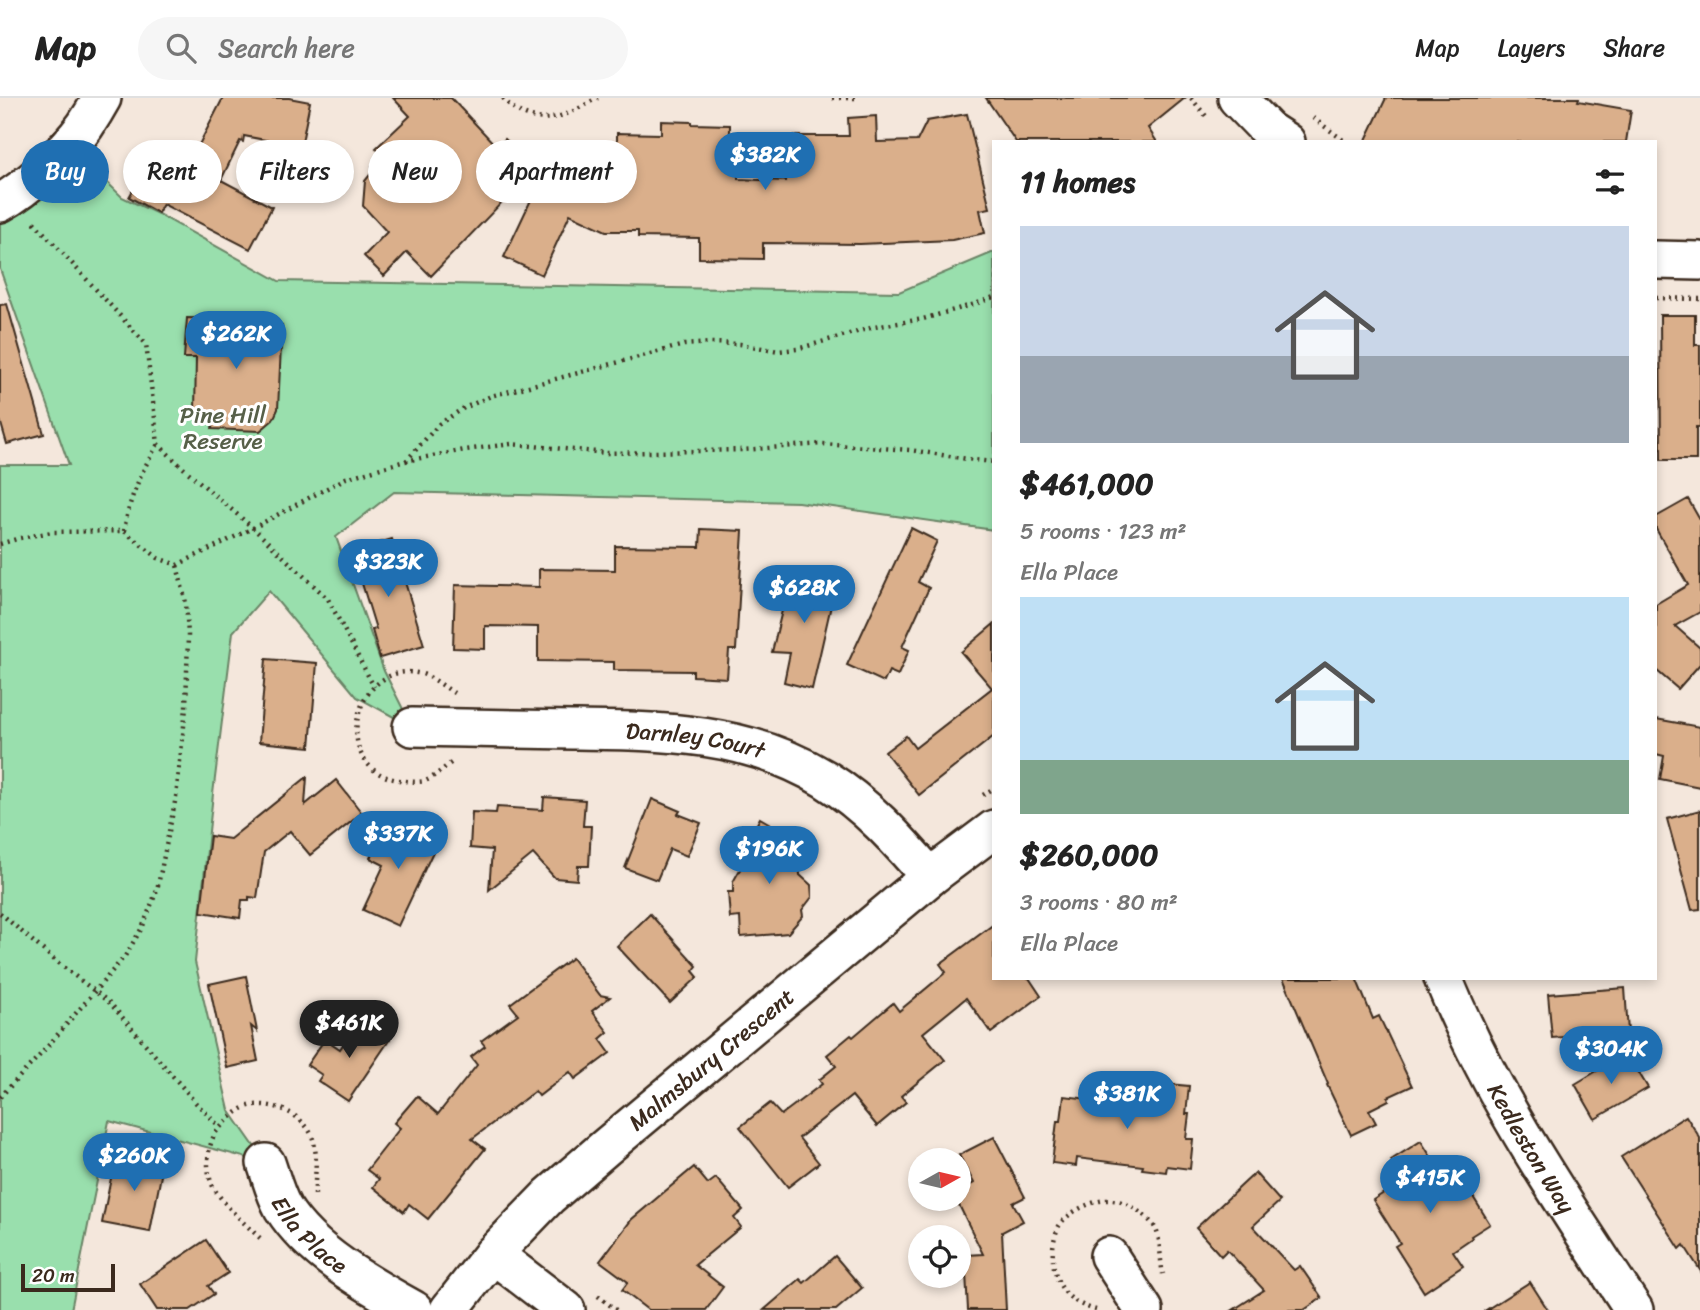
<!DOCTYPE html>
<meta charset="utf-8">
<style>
:root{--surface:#fff;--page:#f6f6f6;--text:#222;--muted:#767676;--line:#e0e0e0;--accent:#1f6fb2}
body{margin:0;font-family:Sriracha,sans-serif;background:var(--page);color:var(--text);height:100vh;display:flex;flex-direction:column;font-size:26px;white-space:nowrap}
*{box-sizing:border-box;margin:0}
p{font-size:23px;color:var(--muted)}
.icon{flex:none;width:38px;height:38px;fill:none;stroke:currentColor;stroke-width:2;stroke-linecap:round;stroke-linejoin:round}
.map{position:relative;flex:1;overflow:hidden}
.sheet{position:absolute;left:992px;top:42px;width:665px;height:840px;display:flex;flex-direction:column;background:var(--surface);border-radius:0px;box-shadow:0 4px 10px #0003}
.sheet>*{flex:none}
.banner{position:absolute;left:21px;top:42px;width:665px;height:63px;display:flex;gap:14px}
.needle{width:46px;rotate:82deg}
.fabs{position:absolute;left:908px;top:1050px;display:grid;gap:14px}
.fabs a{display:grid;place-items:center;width:63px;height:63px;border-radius:50%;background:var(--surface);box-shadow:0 4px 10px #0003;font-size:35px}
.scale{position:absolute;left:21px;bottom:18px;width:94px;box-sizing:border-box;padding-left:7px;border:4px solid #3b2a1e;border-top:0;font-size:19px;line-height:24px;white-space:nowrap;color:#3b2a1e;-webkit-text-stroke:5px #fff;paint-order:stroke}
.price{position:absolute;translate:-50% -60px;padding:0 16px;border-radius:24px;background:var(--accent);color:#fff;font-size:23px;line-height:46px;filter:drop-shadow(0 2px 4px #0008)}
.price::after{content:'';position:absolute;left:50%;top:42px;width:21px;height:16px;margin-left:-10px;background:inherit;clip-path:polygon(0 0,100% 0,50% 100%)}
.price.active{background:#222;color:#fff}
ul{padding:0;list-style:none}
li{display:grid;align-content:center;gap:14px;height:371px;padding:0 28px}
li span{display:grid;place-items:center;height:217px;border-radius:0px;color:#555}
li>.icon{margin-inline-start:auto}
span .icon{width:126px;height:126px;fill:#fffc;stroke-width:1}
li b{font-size:30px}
h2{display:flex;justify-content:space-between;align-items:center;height:84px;padding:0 28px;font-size:30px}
.pill{padding:0 24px;border-radius:32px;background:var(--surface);box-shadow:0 4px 10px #0003;font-size:24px;line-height:63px}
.pill.active{background:var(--accent);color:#fff}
header{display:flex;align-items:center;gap:42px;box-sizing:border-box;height:98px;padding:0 35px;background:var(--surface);border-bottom:2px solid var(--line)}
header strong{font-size:33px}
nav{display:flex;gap:38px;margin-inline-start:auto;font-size:24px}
.search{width:490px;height:63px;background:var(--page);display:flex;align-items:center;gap:18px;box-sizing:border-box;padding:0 24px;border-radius:38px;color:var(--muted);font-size:26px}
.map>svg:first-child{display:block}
</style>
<header>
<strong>Map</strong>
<div class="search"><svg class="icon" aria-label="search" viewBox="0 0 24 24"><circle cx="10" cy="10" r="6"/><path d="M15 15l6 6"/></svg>Search here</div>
<nav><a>Map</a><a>Layers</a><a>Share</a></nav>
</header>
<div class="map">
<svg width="1700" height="1212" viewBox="0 0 1700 1212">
<rect width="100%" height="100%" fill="#f4e7dc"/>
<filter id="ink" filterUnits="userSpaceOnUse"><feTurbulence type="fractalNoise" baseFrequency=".0143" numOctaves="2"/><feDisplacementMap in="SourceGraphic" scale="14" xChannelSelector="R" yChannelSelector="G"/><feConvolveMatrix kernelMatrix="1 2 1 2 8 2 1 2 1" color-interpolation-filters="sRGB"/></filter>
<g filter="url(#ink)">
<polygon fill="#99dfad" stroke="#6a8466" stroke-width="2" points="69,47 122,99 158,116 279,183 899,194 994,154 994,432 798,404 394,394 336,439 384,573 412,629 357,599 269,493 233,534 213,696 195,864 229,1012 266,1065 109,1023 71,1212 0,1212 0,367 69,367 0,171 0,105"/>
<g fill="#daaf8b" stroke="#3b2a1e" stroke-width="2">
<polygon points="223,0 289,0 310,4 301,49 244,38 243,44 240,43 221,82 272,109 250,151 163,106 158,115 129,99 146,69 166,79 172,67 185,74"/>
<polygon points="393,0 451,0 497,49 505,41 535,70 431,178 407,154 384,178 364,158 387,134 363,108 365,83 374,72 372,68 383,58 376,50 410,18"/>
<polygon points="986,0 1185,0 1148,30 1157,44 1016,44"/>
<polygon points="1386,0 1579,0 1578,3 1631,12 1626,44 1365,44"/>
<polygon points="967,16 990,110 980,112 985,135 952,142 860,146 763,145 763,161 699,160 699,140 638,139 638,133 606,133 570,116 542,177 504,159 556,49 617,77 617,35 661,36 661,23 692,24 692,26 730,27 730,56 738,56 738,81 786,83 786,38 849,38 848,20 876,18 877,44 917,43 927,23"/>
<polygon points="7,206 44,336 7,346 0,322 0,207"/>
<polygon points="1660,217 1695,217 1695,247 1700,247 1700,329 1696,329 1696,362 1661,362"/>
<polygon points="187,220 227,221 227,224 282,227 278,311 273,322 260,333 212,331 214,314 195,314 196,260 184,260"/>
<polygon points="1688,401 1700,422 1700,514 1675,528 1700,550 1700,566 1678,591 1656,572 1656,506 1688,487 1656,431 1656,419"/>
<polygon points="911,430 937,443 918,484 929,490 902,549 909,552 898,577 889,573 884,584 847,567"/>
<polygon points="701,431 743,433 736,552 729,552 727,580 693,578 693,573 614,572 614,564 538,563 538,529 485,528 485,551 453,550 455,487 539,489 539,471 615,472 615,448 700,449"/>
<polygon points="392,441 424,547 380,560 372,532 376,531 352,453"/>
<polygon points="792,471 837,481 812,591 784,584 790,555 772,554"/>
<polygon points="994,526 994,638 919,697 885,654 906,638 915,650 992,590 961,554"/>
<polygon points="266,561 317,565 310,649 259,644"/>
<polygon points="1656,621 1700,629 1700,689 1660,681 1664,658 1656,656"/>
<polygon points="307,679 305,707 336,682 362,715 310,757 290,733 264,754 257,800 249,799 249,802 242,802 240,820 201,814 210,738 230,741"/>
<polygon points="544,699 585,702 583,728 591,728 589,768 578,768 577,782 555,780 533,756 489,792 492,752 470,750 472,714 496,715 497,709 543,712"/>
<polygon points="652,701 680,713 678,716 701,725 687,758 670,751 657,782 625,770"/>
<polygon points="1700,712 1700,811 1692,812 1667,721"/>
<polygon points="760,720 786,735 781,744 791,749 792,759 799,760 800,777 811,787 812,799 802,812 803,818 788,835 741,839 740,819 730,820 728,794 733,794 733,784 752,750 746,747"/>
<polygon points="387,723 414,736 417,731 439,741 398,828 363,812 384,767 370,760"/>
<polygon points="650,816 697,868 693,873 698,879 670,905 617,848"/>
<polygon points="994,826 994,880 1029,880 1041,898 991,935 966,900 923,935 945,962 901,998 906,1004 877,1028 852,998 799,1040 819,1065 788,1089 740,1029 770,1005 781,1017 822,986 819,982 836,968 827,957 851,937 853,939 893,905 899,913 946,874 940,866"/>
<polygon points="572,860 600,897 610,899 592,913 608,934 600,941 610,955 575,981 570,974 539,998 535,993 472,1041 485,1051 428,1121 409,1106 404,1114 373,1089 379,1081 367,1072 400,1030 394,1025 417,998 438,1016 477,967 471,959 485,948 481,943 518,916 510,906"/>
<polygon points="246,878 257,933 251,928 258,963 227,970 209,886"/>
<polygon points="1283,880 1356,880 1373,921 1379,918 1412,988 1388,999 1389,1002 1369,1012 1376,1025 1351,1037 1327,987 1328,986"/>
<polygon points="1625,890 1628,934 1552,940 1548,896"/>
<polygon points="360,921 390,941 348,1003 318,983 322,977 307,967 325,941 340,951"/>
<polygon points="1627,955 1648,990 1595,1021 1575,986"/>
<polygon points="1157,985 1189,988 1186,1016 1189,1016 1186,1041 1193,1041 1190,1071 1167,1068 1166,1074 1142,1071 1143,1068 1077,1060 1076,1068 1052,1065 1057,1023 1061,1023 1064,998 1150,1008 1151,1000 1155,1000"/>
<polygon points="1686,1018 1700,1040 1700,1172 1684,1147 1680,1151 1621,1059"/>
<polygon points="994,1039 1025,1099 1013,1105 1023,1123 1002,1134 1006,1212 968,1212 965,1157 983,1156 956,1101 959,1101 959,1093 974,1085 959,1057"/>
<polygon points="1421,1043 1438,1070 1450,1062 1490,1126 1471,1138 1472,1140 1453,1153 1463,1168 1424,1194 1395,1148 1400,1145 1373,1102 1404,1082 1391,1062"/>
<polygon points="125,1054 164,1062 150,1134 102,1125 113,1070 122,1071"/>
<polygon points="694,1069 708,1086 716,1080 743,1112 734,1120 741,1129 695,1167 723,1189 706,1212 648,1212 622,1192 628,1184 600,1163 632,1121"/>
<polygon points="1255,1075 1280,1103 1253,1128 1294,1172 1300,1168 1322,1200 1304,1212 1233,1212 1264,1192 1227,1152 1221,1158 1196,1130"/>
<polygon points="206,1142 228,1175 208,1188 214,1196 190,1212 157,1212 140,1186"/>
<polygon points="835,1158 862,1190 836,1212 764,1212 800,1181 804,1185"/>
<polygon points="1530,1184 1548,1212 1486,1212"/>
</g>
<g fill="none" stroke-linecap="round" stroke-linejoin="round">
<g stroke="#3b2a1e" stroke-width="42">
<g id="minor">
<polyline points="1237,0 1269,33 1286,44"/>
<path d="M0,105C28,90 66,54 85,28C91,19 97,9 102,0"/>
<polyline points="1656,162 1700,163"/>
<path id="s1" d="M412,629C466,630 519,631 572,632C661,633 746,633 825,681C867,707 898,742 930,779"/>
<path id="s2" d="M1443,880C1491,999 1564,1105 1634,1212"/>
<path id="s3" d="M266,1065C271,1079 275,1096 283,1110C311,1155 369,1187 414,1212"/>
<polyline points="493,1156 566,1212"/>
<polyline points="1109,1158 1144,1212"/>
<path id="s4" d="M449,1212L493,1156L549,1098L606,1049L930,779L994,731"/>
</g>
</g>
<g stroke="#3b2a1e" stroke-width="4.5" stroke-dasharray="2 5" stroke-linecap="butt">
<path d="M503,0C526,27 554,25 583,8C589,5 592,2 598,0"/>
<polyline points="832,0 857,0"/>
<polyline points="1191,0 1206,18"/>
<polyline points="1313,20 1346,44"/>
<polyline points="34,124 146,246 158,346 181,368 253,430 328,501 374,589"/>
<polyline points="1656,200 1700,201"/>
<polyline points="406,363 439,326 464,310 491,298 684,247 711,245 740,246 779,253 797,251 874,229 923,221 975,206 994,199"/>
<path d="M124,433C129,401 141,373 158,346"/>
<polyline points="0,446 20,440 52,434 124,433 158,460 177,467 253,430 346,380 405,363 465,352 511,346 607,355 742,352 822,346 910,352 974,362 994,364"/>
<path d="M451,665C442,671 435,679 425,683C416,685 407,683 398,682C326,670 356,558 422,576C434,580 443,588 454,595"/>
<polyline points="983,697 994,690"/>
<polyline points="0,815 58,865 110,905 196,1005 220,1029"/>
<polyline points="0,999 41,956 125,858 143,828 157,792 176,699 186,610 188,537 186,505 177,467"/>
<path d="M260,1140C244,1125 227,1110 215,1092C206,1078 206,1056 213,1040C216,1032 224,1026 230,1020C236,1014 245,1008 254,1007C266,1006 280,1009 290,1015C299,1020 308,1028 312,1038C319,1056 314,1077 315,1097"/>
<polyline points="598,1198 616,1212"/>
<path d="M1096,1212C1088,1210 1079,1206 1072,1201C1051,1185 1048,1150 1059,1128C1067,1114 1095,1101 1110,1102C1119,1102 1128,1106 1135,1111C1143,1116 1154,1125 1157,1134C1161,1147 1160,1163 1163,1176"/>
</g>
<use href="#minor" stroke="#fff" stroke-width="37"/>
</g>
</g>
<g text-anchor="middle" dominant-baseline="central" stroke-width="6" stroke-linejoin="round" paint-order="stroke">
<g font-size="23" fill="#576049" stroke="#fff">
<text x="223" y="317">Pine Hill<tspan x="223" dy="26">Reserve</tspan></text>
</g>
<g font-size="23" fill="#3b2a1e" stroke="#fff">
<text stroke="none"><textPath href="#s1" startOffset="284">Darnley Court</textPath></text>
<text stroke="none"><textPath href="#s4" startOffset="364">Malmsbury Crescent</textPath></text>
<text stroke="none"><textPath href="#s2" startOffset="192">Kedleston Way</textPath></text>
<text stroke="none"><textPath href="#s3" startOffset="86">Ella Place</textPath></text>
</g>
</g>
</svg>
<div class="fabs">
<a><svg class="needle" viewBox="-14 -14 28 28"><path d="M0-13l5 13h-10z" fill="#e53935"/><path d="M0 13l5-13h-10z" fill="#767676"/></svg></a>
<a><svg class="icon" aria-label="locate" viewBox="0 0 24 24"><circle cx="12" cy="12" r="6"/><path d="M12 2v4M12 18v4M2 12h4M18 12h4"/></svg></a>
</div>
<div class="scale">20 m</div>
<b class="price" style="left:765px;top:94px">$382K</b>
<b class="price" style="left:236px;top:273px">$262K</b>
<b class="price" style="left:388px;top:501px">$323K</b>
<b class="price" style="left:804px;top:527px">$628K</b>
<b class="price" style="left:398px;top:773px">$337K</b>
<b class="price" style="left:769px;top:788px">$196K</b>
<b class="price active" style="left:349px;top:962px">$461K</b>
<b class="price" style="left:1611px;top:988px">$304K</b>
<b class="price" style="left:1127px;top:1033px">$381K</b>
<b class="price" style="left:134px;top:1095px">$260K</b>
<b class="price" style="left:1430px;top:1117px">$415K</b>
<div class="banner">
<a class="pill active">Buy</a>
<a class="pill">Rent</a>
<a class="pill">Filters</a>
<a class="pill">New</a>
<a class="pill">Apartment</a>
</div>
<section class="sheet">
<h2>11 homes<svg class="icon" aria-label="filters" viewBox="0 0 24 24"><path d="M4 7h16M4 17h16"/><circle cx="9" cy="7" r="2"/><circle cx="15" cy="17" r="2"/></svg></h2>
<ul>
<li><span style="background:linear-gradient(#c9d6e8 60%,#9aa5b1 0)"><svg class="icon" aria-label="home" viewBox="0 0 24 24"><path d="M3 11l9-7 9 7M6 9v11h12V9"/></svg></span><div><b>$461,000</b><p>5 rooms · 123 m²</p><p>Ella Place</p></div></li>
<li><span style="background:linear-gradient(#bfe0f5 75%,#7fa58c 0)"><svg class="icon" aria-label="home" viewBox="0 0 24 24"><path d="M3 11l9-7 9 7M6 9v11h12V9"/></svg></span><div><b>$260,000</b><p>3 rooms · 80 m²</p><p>Ella Place</p></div></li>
</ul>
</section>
</div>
